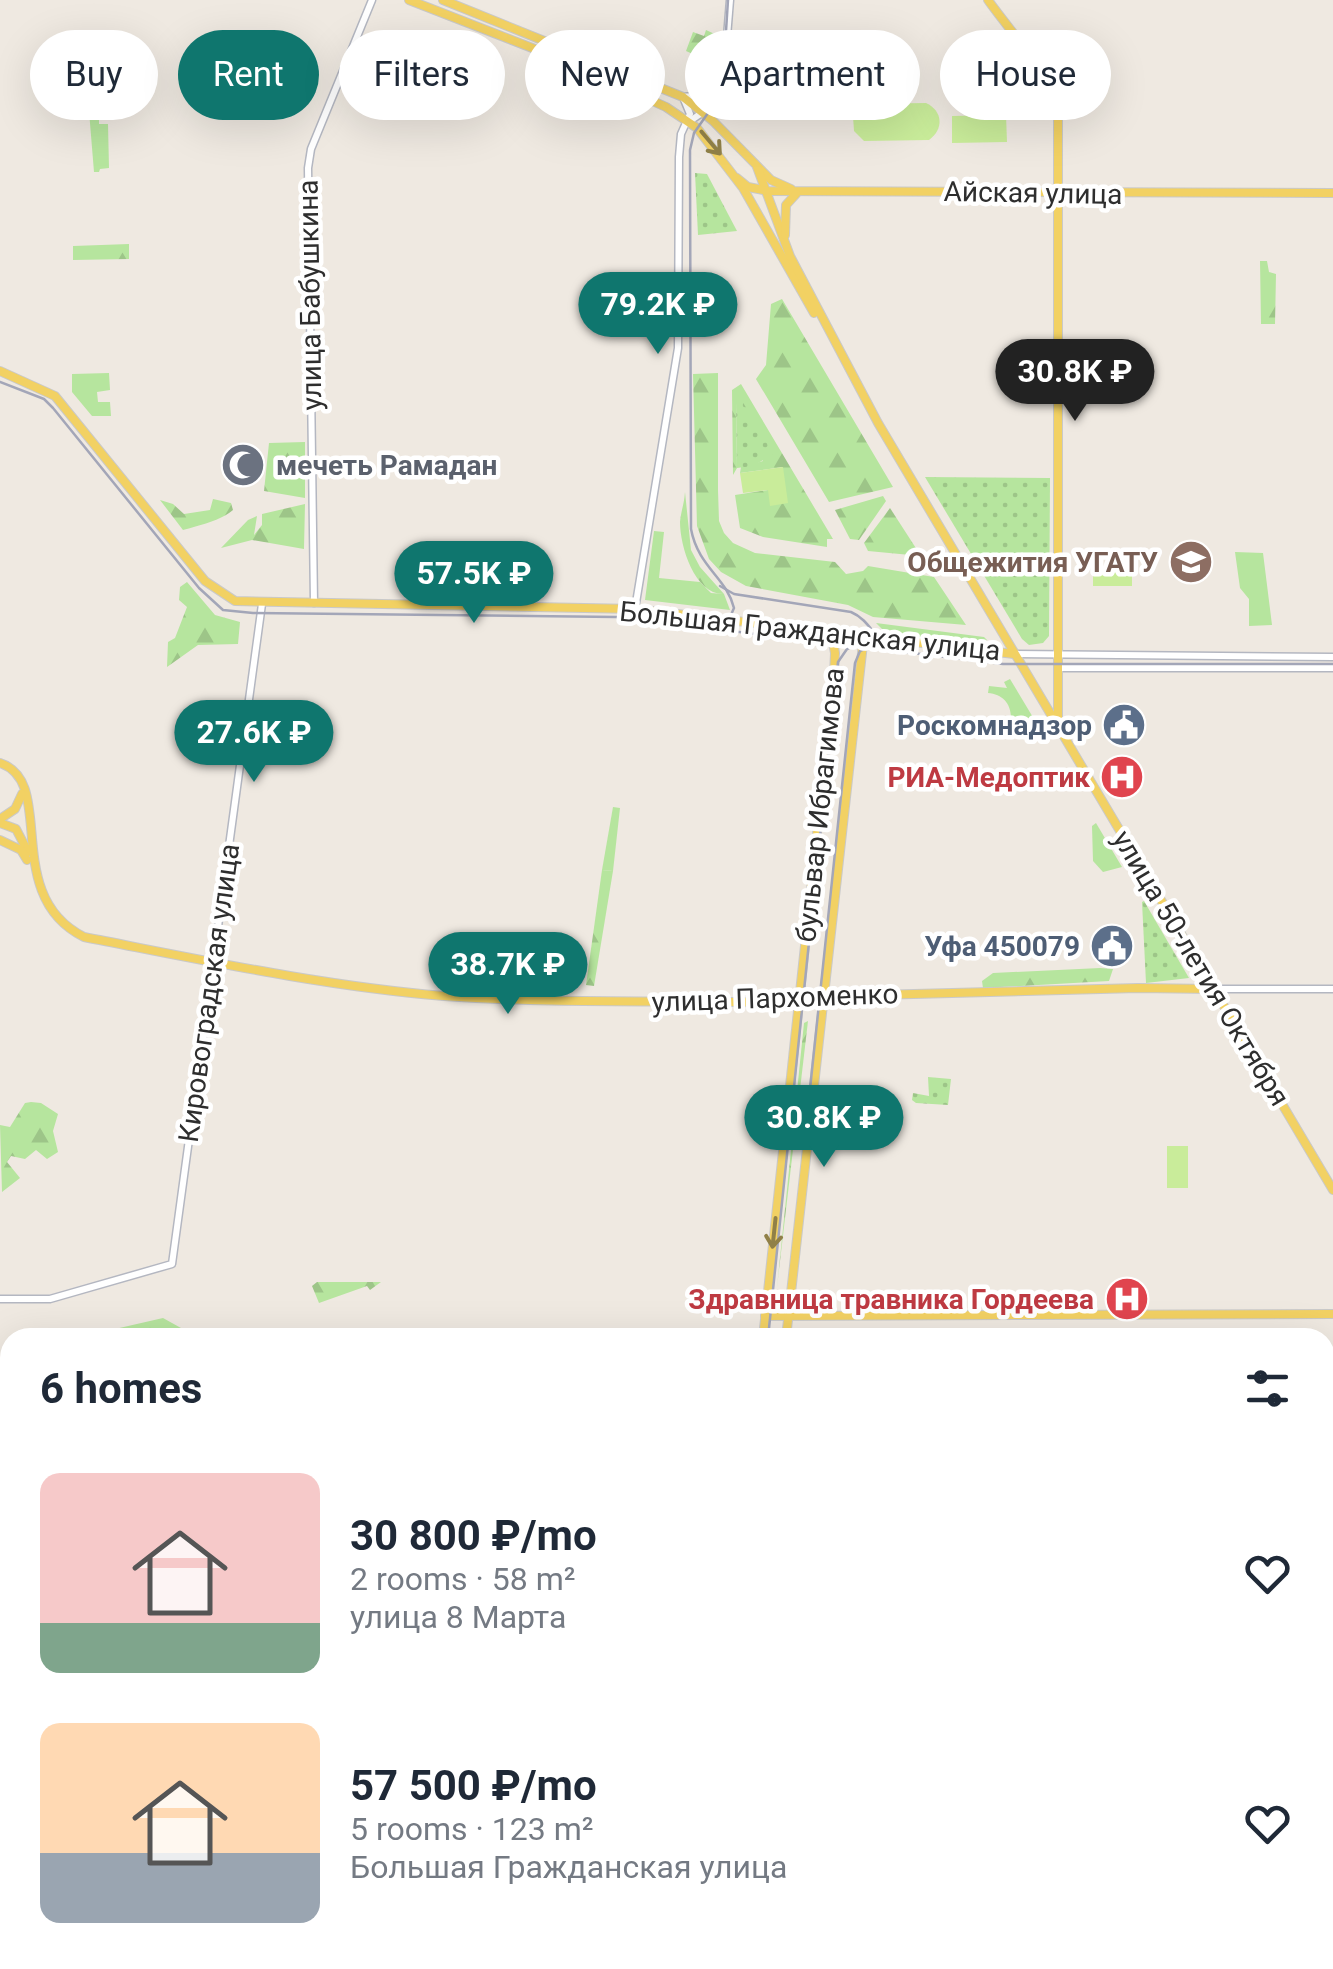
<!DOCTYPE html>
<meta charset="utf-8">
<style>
:root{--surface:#fff;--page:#f2f2f3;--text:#1f2937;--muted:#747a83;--accent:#0f766e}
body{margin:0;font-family:Roboto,sans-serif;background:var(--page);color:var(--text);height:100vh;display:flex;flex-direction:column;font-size:38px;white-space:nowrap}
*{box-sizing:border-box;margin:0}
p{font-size:32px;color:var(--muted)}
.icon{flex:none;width:55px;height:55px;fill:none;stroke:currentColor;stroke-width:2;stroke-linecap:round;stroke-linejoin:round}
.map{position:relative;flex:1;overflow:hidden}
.panel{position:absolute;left:0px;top:1328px;width:1335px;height:642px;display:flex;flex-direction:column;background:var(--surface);border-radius:30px 30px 0 0;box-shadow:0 10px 40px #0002}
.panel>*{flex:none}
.hud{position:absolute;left:30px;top:30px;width:1275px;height:90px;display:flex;gap:20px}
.price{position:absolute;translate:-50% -85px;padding:0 22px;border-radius:35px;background:var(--accent);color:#fff;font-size:32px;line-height:65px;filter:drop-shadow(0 2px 5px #0008)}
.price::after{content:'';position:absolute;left:50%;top:60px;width:30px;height:22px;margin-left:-15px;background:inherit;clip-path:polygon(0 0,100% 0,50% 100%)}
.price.current{background:#222;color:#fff}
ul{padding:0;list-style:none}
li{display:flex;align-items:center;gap:30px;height:250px;padding:0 40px}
li span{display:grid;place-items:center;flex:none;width:280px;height:200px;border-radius:20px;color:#555}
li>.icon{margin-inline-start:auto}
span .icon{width:120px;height:120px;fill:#fffc;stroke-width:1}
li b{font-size:42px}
h2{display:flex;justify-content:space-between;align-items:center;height:120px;padding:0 40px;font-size:42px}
.chip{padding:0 35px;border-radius:45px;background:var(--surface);box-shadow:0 10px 40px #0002;font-size:35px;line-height:90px}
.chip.current{background:var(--accent);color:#fff}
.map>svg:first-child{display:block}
</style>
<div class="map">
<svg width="1333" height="1969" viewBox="0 0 1333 1969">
<defs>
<pattern id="forest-firs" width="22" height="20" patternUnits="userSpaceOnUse" patternTransform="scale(2.5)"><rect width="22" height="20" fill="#b6e59e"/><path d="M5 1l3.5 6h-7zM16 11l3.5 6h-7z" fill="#9dc588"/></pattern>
<pattern id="park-dots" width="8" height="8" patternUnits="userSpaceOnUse" patternTransform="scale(2.5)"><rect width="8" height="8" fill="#b6e59e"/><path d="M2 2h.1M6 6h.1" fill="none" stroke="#9dc588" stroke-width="1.8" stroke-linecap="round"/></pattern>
<pattern id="water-rules" width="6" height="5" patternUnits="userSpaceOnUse" patternTransform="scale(2.5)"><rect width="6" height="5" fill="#75cff0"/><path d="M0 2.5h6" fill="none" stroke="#66b2ce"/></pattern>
</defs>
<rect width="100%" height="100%" fill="#efe9e1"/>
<g fill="#b6e59e">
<polygon points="89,111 99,111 99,124 108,124 109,168 100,169 99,172 94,172"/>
<polygon points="109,373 110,390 97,392 98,402 110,402 111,416 92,416 72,392 72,374"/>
<polygon points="654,531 664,532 659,578 700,582 711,593 724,594 730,610 645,600"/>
<polygon points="1235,552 1263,553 1272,625 1249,626 1249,599 1240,588"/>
<polygon points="876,623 984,637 987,640 979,645 886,633"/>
<path d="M1010,679L1034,719L1011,718C1011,703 1002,694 988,693L989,686L1007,688L1004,682Z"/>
<polygon points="613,807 620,808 613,871 602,870"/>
<polygon points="1096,823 1122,867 1103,872 1093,861 1092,826"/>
</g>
<g fill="url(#forest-firs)">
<polygon points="706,30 719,36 718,55 712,55 712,69 693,61 695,55 686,51 693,32 704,36"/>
<polygon points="129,244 129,259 73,260 73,246"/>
<polygon points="1260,261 1267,261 1269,272 1276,274 1275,324 1261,324"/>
<polygon points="782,299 893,487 829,502 756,379 766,365 771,304"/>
<polygon points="718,373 718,490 719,521 724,533 733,543 755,553 835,562 846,574 863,571 868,566 934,577 966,625 873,617 848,605 746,586 721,572 709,559 697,526 693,374"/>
<polygon points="741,384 833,539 827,539 827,547 763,537 740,528 735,495 768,490 783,467 740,473 741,467 763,461 736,402 737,468 733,475 732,390"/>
<polygon points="305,442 305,498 264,491 269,443"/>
<path d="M685,492L691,550L700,567L724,594C695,595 680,547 680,522C681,511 684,505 685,492Z"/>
<polygon points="883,496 886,501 859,540 850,539 835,510"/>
<path d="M213,499L231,503L233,510C222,520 198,526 183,530L160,500L173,504L184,514L210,510Z"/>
<polygon points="305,504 304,549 252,540 221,548 248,520 257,516 254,535 262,525 262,514"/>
<polygon points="890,508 921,556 868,551 864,543"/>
<polygon points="187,582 215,615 240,622 238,644 198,645 167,667 168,642 175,638 187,607 179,600 180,587"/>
<polygon points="602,870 613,871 594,986 586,985"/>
<polygon points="1100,968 1113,969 1109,981 983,988 982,981 993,973"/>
<polygon points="808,1021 777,1287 804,1023"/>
<polygon points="31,1102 41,1103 58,1114 53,1131 58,1152 47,1159 36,1150 25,1159 11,1156 7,1162 20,1178 2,1192 0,1125 10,1127 25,1103"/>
<polygon points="317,1282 381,1282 370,1290 367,1286 319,1303 312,1286"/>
<polygon points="163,1318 181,1328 183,1337 109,1337 115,1329"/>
</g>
<g fill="url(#park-dots)">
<polygon points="556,77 585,88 569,113 548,106"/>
<polygon points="695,173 707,174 737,231 698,235"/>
<polygon points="741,399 773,454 753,466 737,468 736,402"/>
<polygon points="925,477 1050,478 1049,636 1043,643 1029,645 1022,639"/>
<polygon points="1144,901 1189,978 1146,983 1142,902"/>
<polygon points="928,1077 951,1079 948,1105 916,1103 912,1100 913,1093 929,1096"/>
</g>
<g fill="#c9ec9a">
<path d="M926,103C943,111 944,129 929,140L864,141L854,131L853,116L864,104Z"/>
<polygon points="1006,115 1007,142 952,143 952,116"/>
<polygon points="783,467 788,503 770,506 768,490 743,493 740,473"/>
<rect x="1093" y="570" width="39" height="16"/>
<rect x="1167" y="1146" width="21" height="42"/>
</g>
<polygon fill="url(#water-rules)" points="0,1872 10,1882 10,1960 89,1960 98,1969 0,1969"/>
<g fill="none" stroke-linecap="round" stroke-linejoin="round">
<g stroke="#b4b7c1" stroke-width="9">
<g id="minor">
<polyline points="690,121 722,99 730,0"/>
<polyline points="314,603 308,168 311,149 372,0"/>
<path d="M635,609L678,348L679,157L681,134L690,114L683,97C706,96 719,81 727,61"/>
<polyline points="1015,654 1333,657"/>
<polyline points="1059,668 1333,668"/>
<polyline points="1214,989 1333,989"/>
<polyline points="0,1299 50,1299 172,1264 262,604"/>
<polyline points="0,1486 10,1487"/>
<polyline points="0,1581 10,1588"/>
<polyline points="1325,1954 1333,1954"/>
<polyline points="351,1960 353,1969"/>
<polyline points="397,1960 399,1969"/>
</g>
</g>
<g stroke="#c9c9c9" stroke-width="10">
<g id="major">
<polyline points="409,0 558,58 666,107 697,128 743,188 814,313"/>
<polyline points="443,0 683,97 713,121 771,180 791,189"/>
<path d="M988,0C1009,30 1054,78 1058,114V728"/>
<polyline points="757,167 790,256 878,423 1333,1190"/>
<polyline points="737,178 748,187 768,191 1333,193"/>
<polyline points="785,235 786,205 796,194"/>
<polyline points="0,371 55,396 205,581 235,601 635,609 1014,654"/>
<path d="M0,763C58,782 0,895 84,937C203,960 323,986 444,996C558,1004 672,1000 786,1003L800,997L1138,988L1213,989"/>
<polyline points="0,819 15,809 22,794"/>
<polyline points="0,823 16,829 28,852"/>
<polyline points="0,840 21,850 27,860"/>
<polyline points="765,1316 1333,1314"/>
<polyline points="763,1338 834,675 835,653 831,631"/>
<polyline points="786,1338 864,635"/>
<polyline points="1325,1620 1333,1621"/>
</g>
</g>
<use href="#minor" stroke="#fff" stroke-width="6"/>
<use href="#major" stroke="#f2d163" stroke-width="8"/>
<g stroke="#a3a6b8" stroke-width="2.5">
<polyline points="0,382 44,399 53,408 199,588 223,610 253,613 616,617 1003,664 1333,664"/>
<path d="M720,586L734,594L851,612C870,620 874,639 891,649"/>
<path d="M714,629L727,624L734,608C727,578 698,567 691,529L690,150L694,133L722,93L728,0"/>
<polyline points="810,1089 855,663 860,651 871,646"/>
<polyline points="768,1338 838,662 847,649 860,643"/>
<polyline points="383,1960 385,1969"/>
</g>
<g stroke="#a3a6b8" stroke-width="2.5">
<polyline points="0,1633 10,1642"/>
<polyline points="0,1727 10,1744"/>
<polyline points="0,1789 10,1799"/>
<polyline points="168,1960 177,1969"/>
<polyline points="205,1960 213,1969"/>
<polyline points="234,1960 236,1964"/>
</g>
</g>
<defs><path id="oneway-shaft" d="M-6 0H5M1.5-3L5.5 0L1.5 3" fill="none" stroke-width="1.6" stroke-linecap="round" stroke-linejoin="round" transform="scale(2.5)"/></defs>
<g stroke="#908048">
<use href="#oneway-shaft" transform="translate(711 143) rotate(50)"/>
<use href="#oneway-shaft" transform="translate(774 1233) rotate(96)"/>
</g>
<defs>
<g id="mosque-disc" transform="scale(2.25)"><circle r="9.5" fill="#6b7280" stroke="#fff"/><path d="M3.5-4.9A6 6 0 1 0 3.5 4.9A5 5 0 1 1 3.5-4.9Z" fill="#fff"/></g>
<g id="university-disc" transform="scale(2.25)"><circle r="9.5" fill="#8d6e63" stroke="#fff"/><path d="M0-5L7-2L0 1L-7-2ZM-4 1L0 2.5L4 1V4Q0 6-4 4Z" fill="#fff"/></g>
<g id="civic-disc" transform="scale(2.25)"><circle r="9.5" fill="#5c6f8a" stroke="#fff"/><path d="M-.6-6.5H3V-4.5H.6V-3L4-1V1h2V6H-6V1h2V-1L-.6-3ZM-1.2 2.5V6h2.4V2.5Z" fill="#fff"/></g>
<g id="hospital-disc" transform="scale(2.25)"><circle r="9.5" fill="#e0444e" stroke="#fff"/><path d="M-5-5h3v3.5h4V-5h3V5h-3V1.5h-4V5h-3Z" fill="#fff"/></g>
</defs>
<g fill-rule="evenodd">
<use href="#mosque-disc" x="243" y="465"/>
<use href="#university-disc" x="1191" y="562"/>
<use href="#civic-disc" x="1124" y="725"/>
<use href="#hospital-disc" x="1122" y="777"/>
<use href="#civic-disc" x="1112" y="946"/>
<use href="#hospital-disc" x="1127" y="1299"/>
</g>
<g text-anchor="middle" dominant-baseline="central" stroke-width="9" stroke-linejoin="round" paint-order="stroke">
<g font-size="28" fill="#2e2e2e" stroke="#fff">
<text transform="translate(1033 193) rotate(1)">Айская улица</text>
<text transform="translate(310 295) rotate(-91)">улица Бабушкина</text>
<text transform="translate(810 631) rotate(6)">Большая Гражданская улица</text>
<text transform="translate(820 805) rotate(-84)">бульвар Ибрагимова</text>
<text transform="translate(1201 968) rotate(59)">улица 50-летия Октября</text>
<text transform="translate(209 993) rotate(-82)">Кировоградская улица</text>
<text transform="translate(775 998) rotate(-2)">улица Пархоменко</text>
</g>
<g font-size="28" font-weight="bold" fill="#5b616d" stroke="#fff" text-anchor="start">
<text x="276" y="465">мечеть Рамадан</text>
</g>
<g font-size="28" font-weight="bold" fill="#785e54" stroke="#fff" text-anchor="end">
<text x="1158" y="562">Общежития УГАТУ</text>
</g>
<g font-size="28" font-weight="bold" fill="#4e5e75" stroke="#fff" text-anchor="end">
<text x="1092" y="725">Роскомнадзор</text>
<text x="1080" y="946">Уфа 450079</text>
</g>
<g font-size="28" font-weight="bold" fill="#be3a42" stroke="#fff" text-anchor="end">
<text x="1090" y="777">РИА-Медоптик</text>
<text x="1094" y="1299">Здравница травника Гордеева</text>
</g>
</g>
</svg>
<b class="price" style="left:658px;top:357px">79.2K ₽</b>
<b class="price current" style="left:1075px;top:424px">30.8K ₽</b>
<b class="price" style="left:474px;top:626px">57.5K ₽</b>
<b class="price" style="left:254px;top:785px">27.6K ₽</b>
<b class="price" style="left:508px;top:1017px">38.7K ₽</b>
<b class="price" style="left:824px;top:1170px">30.8K ₽</b>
<div class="hud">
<a class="chip">Buy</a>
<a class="chip current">Rent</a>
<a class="chip">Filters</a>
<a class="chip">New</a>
<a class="chip">Apartment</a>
<a class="chip">House</a>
</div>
<section class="panel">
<h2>6 homes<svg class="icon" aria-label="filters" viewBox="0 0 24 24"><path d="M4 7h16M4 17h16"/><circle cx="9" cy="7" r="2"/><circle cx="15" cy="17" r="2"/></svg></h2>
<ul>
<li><span style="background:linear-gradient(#f6c9c9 75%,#7fa58c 0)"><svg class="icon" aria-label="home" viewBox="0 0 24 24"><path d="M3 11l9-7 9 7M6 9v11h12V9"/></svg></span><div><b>30 800 ₽/mo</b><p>2 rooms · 58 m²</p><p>улица 8 Марта</p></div><svg class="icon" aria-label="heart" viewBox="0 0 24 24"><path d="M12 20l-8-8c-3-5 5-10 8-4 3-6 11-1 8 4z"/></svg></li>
<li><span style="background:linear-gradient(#ffd9b3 65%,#9aa5b1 0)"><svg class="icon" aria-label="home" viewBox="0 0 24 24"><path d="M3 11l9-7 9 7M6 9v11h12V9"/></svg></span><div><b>57 500 ₽/mo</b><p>5 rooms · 123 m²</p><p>Большая Гражданская улица</p></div><svg class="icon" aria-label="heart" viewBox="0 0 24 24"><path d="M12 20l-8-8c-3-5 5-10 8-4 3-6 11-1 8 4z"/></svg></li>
</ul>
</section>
</div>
